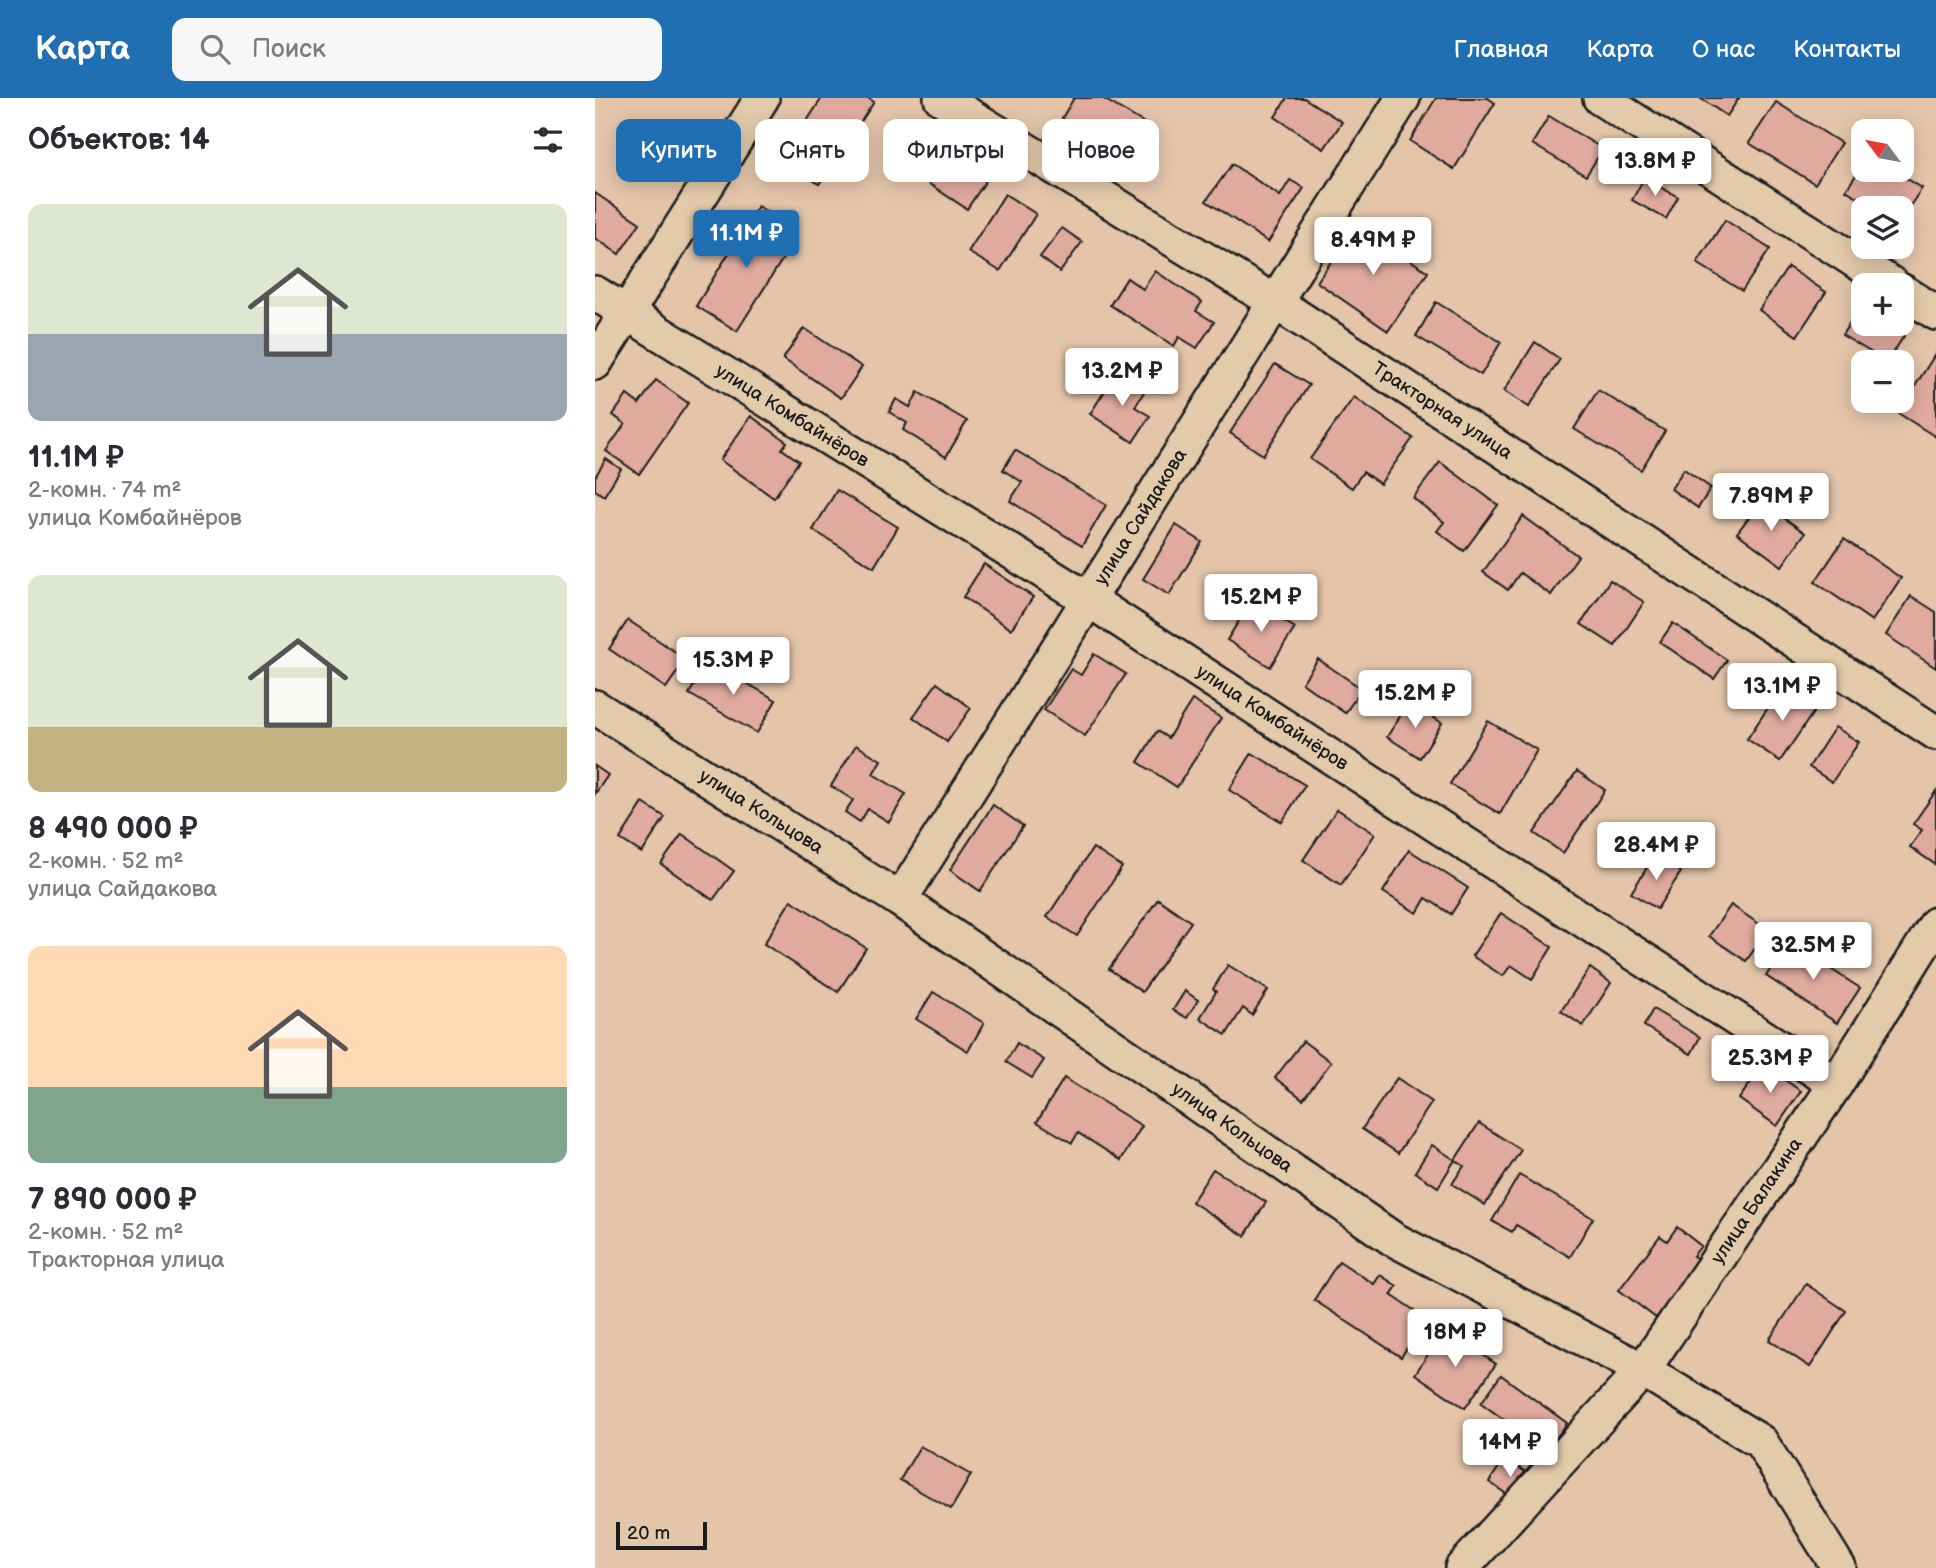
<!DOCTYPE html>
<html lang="ru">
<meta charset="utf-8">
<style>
:root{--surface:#fff;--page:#f7f7f7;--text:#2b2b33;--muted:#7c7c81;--accent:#1f6fb2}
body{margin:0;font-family:"Balsamiq Sans",sans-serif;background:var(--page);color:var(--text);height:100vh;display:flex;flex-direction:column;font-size:26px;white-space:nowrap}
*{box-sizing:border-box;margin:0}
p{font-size:23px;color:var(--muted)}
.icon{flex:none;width:38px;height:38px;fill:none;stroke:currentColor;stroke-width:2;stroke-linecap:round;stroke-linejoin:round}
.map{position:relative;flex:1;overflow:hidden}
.panel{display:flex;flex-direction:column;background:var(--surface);width:595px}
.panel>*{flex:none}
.hud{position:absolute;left:21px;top:21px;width:665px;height:63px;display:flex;gap:14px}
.needle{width:46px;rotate:302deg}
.tools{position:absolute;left:1256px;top:21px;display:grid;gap:14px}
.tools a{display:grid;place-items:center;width:63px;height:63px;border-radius:14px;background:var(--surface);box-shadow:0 4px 18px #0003;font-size:35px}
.scale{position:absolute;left:21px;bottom:18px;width:91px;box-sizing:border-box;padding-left:7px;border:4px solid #1c1c1c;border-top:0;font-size:19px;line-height:24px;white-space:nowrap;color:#1c1c1c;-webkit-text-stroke:5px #e3caab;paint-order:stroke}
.price{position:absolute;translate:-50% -60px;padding:0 16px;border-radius:7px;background:#fff;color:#222;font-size:23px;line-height:46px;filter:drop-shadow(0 2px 4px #0008)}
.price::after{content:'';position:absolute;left:50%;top:42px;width:21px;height:16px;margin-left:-10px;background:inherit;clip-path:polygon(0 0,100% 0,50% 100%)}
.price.selected{background:var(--accent);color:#fff}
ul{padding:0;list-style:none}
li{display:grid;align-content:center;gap:14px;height:371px;padding:0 28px}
li span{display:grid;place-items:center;height:217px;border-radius:14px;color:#555}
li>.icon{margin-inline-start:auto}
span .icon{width:126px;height:126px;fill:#fffc;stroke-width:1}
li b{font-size:30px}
h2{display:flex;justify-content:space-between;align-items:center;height:84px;padding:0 28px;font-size:30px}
.tag{padding:0 24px;border-radius:14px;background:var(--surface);box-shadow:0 4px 18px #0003;font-size:24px;line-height:63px}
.tag.selected{background:var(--accent);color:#fff}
header{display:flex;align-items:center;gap:42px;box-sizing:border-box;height:98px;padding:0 35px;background:var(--accent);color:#fff}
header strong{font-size:33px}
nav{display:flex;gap:38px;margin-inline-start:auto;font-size:24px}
.search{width:490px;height:63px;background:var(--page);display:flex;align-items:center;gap:18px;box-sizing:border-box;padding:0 24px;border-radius:14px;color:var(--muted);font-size:26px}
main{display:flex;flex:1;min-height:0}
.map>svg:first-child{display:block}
</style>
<header>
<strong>Карта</strong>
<div class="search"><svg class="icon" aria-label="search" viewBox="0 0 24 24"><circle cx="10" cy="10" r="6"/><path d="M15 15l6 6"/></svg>Поиск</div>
<nav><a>Главная</a><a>Карта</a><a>О нас</a><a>Контакты</a></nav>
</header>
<main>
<section class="panel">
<h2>Объектов: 14<svg class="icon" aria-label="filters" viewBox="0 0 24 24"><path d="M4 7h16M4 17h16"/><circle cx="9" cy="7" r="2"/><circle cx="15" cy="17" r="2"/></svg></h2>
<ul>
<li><span style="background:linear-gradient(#dfe7d0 60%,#9aa5b1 0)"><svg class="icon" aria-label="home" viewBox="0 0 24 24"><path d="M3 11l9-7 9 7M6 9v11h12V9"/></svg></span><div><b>11.1M ₽</b><p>2-комн. · 74 m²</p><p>улица Комбайнёров</p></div></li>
<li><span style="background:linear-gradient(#dfe7d0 70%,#c2b280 0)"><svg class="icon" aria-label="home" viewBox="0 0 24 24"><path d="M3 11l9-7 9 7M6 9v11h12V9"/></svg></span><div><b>8 490 000 ₽</b><p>2-комн. · 52 m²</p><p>улица Сайдакова</p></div></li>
<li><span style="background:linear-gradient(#ffd9b3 65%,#7fa58c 0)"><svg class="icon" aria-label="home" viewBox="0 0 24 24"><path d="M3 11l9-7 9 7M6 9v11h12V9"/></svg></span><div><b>7 890 000 ₽</b><p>2-комн. · 52 m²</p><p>Тракторная улица</p></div></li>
</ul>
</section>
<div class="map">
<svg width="1341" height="1470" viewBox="0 0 1341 1470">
<rect width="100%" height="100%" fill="#e4c5aa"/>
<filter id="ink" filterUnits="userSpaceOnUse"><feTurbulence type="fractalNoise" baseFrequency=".0143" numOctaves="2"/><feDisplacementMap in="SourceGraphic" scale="14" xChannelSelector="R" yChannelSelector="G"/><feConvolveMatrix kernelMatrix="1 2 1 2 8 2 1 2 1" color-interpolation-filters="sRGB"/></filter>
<g filter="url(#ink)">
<g fill="#e1aa9f" stroke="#1c1c1c" stroke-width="2">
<polygon points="227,0 273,0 279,4 224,86 187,61"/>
<polygon points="479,0 507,0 556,29 536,62 467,20"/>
<polygon points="692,0 709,0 747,24 729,51 680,19"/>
<polygon points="841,0 893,0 900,5 859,71 815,43"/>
<polygon points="1105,0 1144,0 1132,18"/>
<polygon points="1181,4 1246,45 1220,86 1154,45"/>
<polygon points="954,18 1008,51 991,78 937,46"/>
<polygon points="330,32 396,75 372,111 307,68"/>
<polygon points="1269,65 1269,72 1298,72 1327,90 1307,120 1307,110 1280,110 1251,92"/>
<polygon points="637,66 685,98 695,82 709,90 673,144 611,103"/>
<polygon points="1049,80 1083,99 1071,121 1037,102"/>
<polygon points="0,95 45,125 24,156 0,140"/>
<polygon points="410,96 441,116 405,173 373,154"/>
<polygon points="163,108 190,125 184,134 199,143 142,233 101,208"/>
<polygon points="1130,122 1175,151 1147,193 1102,165"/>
<polygon points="762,126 833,174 793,233 722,184"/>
<polygon points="467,130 487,144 465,174 445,159"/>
<polygon points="1193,169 1231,194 1202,238 1164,212"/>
<polygon points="560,173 607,204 601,213 619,224 602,250 584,239 579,248 515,207 532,180 548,191"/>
<polygon points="841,204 906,244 886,277 821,238"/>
<polygon points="1264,210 1269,213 1269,226 1288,226 1309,238 1292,264 1247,237"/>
<polygon points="209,230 267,269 246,300 188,261"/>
<polygon points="940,244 965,261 934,309 909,293"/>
<polygon points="1341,255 1341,339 1303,315"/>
<polygon points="680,266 714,287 668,357 635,335"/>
<polygon points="522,274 550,292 540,309 555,318 538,344 495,316"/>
<polygon points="61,282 93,305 44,376 11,353 30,326 18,317 32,297 44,306"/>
<polygon points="1003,292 1070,333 1046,372 979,331"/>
<polygon points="323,294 372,323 351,359 308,332 312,325 294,314 301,301 315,309"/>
<polygon points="759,299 818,340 785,386 768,374 757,390 715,361"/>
<polygon points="156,318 192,344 187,351 204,363 179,400 125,362"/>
<polygon points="420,352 511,407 487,448 415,403 427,384 408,372"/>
<polygon points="11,361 26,371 9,398 0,392 0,379"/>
<polygon points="845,364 903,407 869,453 842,433 849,424 818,400"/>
<polygon points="1089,371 1116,390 1103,410 1076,391"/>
<polygon points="242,392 303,429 279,469 218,432"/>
<polygon points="1166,403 1210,435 1187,468 1142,435"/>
<polygon points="928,418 983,458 956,497 925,475 913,492 888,474"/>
<polygon points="581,427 607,444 574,497 548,481"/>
<polygon points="1249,441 1306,480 1277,523 1220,484"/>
<polygon points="389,466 438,499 416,531 368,499"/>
<polygon points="1015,482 1049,504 1020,548 986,526"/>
<polygon points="1316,498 1341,514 1341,570 1291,537"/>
<polygon points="657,502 700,530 675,569 632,542"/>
<polygon points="33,522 91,561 71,590 14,551"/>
<polygon points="1078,525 1132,562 1119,581 1065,544"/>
<polygon points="499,556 531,576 490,638 449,612 476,571 486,577"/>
<polygon points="723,561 767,591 750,615 707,585"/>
<polygon points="113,563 181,602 162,635 94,596"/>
<polygon points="342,585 376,610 352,644 318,619"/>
<polygon points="1189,586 1222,609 1185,663 1152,641"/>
<polygon points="597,602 626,620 582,689 543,664 562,633 573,640"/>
<polygon points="814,604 847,625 825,660 792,639"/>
<polygon points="893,623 942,652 905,716 855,686"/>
<polygon points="1240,629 1264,644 1237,684 1214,669"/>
<polygon points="261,647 286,662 278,676 311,696 294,724 273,711 265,724 250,714 258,702 236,688"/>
<polygon points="657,655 710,687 687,724 634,692"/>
<polygon points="0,668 13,677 0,696"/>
<polygon points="982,673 1010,692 968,755 939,735"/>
<polygon points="1341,693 1341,767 1315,749 1327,732 1318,726"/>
<polygon points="48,705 70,719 47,755 25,741"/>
<polygon points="398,707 428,728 385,793 355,772"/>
<polygon points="742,711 780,736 746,787 708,762"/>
<polygon points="87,736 139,773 118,802 66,766"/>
<polygon points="498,750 527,769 482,838 452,819"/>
<polygon points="814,752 873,790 856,816 831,800 822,815 788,794"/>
<polygon points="1060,757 1086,774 1062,811 1036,795"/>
<polygon points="563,801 596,824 547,894 514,871"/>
<polygon points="196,802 271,850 243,894 169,846"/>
<polygon points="1136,807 1173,832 1151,863 1114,838"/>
<polygon points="906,815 957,849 937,881 916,867 908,878 877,858"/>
<polygon points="1194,844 1265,890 1242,925 1171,878"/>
<polygon points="633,867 673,892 657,917 648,910 631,937 605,920 621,894 618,891"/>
<polygon points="995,870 1016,885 988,928 966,913"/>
<polygon points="590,893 603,902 592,920 578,912"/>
<polygon points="338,894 389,925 373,953 321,921"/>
<polygon points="1058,911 1105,939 1096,956 1049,928"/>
<polygon points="708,943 736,964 708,1001 680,980"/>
<polygon points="422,945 449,962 437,980 411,964"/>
<polygon points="1168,967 1206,993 1182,1028 1144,1001"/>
<polygon points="469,980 547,1028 526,1062 483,1035 477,1045 442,1024"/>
<polygon points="802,980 837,1004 803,1055 767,1031"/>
<polygon points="884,1025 926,1052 890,1107 857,1086 869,1068 860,1062"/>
<polygon points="837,1047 860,1062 843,1089 820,1074"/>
<polygon points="618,1071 671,1104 650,1138 597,1104"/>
<polygon points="924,1077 998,1120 975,1159 921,1127 917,1134 897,1123"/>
<polygon points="1082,1129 1106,1148 1098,1158 1105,1162 1061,1220 1024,1192 1065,1138 1072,1143"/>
<polygon points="744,1163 779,1186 785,1177 802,1188 796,1197 831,1220 806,1259 719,1202"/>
<polygon points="1211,1186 1251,1213 1215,1269 1174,1242"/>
<polygon points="850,1231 901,1266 870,1310 820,1276"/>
<polygon points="906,1277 972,1325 952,1353 886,1305"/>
<polygon points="325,1348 376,1377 356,1411 305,1382"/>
<polygon points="910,1360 935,1377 919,1401 894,1384"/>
</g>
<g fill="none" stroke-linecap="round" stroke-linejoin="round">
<g stroke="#1c1c1c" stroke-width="38">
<g id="street">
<polyline points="346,0 680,204 1341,635"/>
<polyline points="1005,0 1298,187"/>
<polyline points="1307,193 1341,215"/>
<polyline points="0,195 494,502 1241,986"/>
<polyline points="0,265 167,0"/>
<polyline points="0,609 305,802 798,1141 1048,1272 1166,1344 1244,1470"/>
<polyline points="305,802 808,0"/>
<polyline points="867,1470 1048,1272 1241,986 1341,826"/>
</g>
</g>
<use href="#street" stroke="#e3caab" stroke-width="33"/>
</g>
</g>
<g text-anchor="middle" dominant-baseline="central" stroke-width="5" stroke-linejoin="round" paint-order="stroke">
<g font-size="19" fill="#1c1c1c" stroke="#e3caab">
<text transform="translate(847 313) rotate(33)">Тракторная улица</text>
<text transform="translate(197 318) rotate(32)">улица Комбайнёров</text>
<text transform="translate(546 419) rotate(-58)">улица Сайдакова</text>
<text transform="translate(677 620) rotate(33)">улица Комбайнёров</text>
<text transform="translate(166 714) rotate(32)">улица Кольцова</text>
<text transform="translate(637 1030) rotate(35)">улица Кольцова</text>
<text transform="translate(1162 1103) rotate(-56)">улица Балакина</text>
</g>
</g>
</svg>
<div class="tools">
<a><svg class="needle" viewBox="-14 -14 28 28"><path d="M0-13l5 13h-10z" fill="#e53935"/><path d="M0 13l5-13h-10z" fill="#7c7c81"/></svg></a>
<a><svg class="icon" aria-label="layers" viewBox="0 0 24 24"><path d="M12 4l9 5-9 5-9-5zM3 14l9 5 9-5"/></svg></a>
<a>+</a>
<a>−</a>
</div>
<div class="scale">20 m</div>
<b class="price" style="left:1060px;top:100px">13.8M ₽</b>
<b class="price selected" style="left:151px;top:172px">11.1M ₽</b>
<b class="price" style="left:778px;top:179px">8.49M ₽</b>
<b class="price" style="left:527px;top:310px">13.2M ₽</b>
<b class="price" style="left:1176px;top:435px">7.89M ₽</b>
<b class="price" style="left:666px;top:536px">15.2M ₽</b>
<b class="price" style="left:138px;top:599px">15.3M ₽</b>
<b class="price" style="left:1187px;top:625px">13.1M ₽</b>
<b class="price" style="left:820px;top:632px">15.2M ₽</b>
<b class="price" style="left:1061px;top:784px">28.4M ₽</b>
<b class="price" style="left:1218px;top:884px">32.5M ₽</b>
<b class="price" style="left:1175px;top:997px">25.3M ₽</b>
<b class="price" style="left:860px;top:1271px">18M ₽</b>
<b class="price" style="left:915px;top:1381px">14M ₽</b>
<div class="hud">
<a class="tag selected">Купить</a>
<a class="tag">Снять</a>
<a class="tag">Фильтры</a>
<a class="tag">Новое</a>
</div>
</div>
</main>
